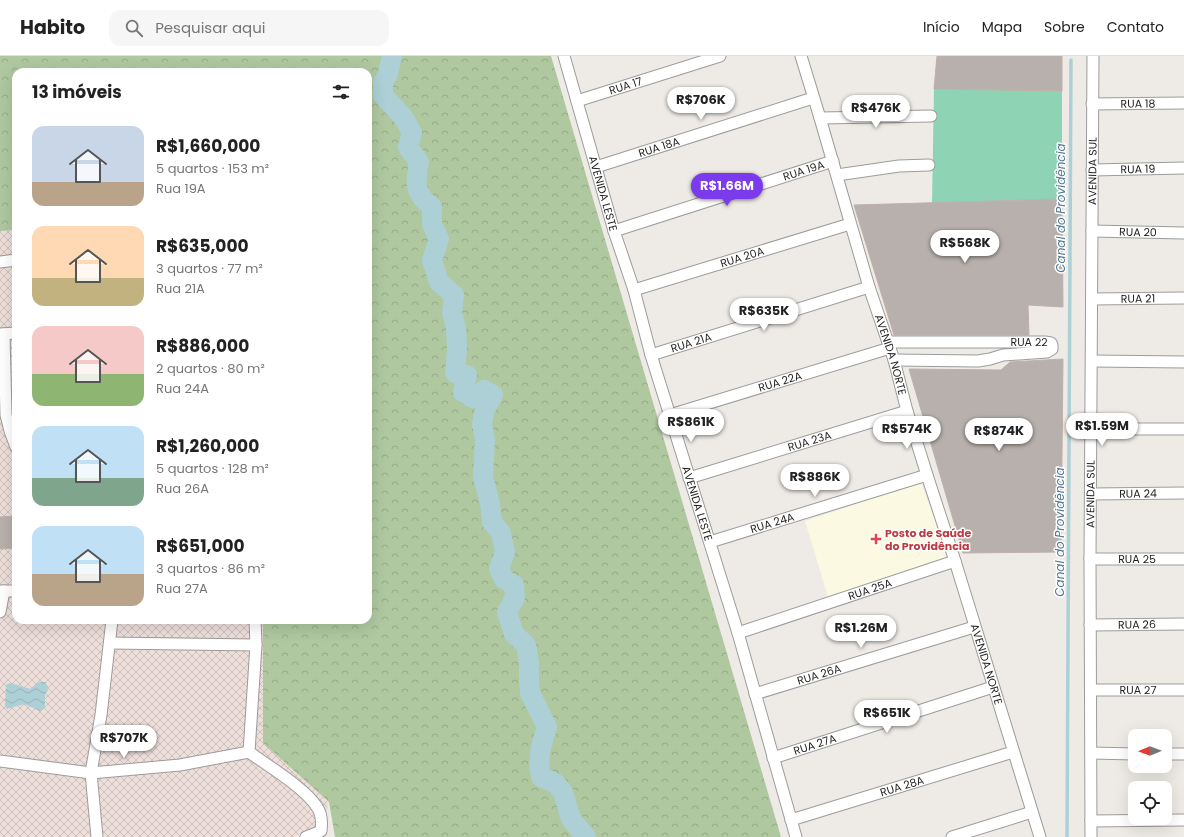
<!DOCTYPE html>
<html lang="pt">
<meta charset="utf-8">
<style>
:root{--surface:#fff;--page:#f6f6f6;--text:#222;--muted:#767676;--line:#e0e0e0;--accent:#7c3aed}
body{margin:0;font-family:Poppins,sans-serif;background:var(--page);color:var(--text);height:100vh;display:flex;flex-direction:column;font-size:15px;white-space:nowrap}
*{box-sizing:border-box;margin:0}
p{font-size:13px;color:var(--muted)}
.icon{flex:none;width:22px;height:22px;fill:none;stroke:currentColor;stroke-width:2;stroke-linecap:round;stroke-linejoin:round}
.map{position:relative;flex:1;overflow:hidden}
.panel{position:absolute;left:12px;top:12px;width:360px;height:556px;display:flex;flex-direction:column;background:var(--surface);border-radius:12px;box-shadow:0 4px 16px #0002}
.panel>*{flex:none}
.needle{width:26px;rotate:269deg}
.controls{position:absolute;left:1128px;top:673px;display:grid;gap:8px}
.controls a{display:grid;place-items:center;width:44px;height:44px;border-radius:8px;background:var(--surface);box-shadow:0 4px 16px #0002;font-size:20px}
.price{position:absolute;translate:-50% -34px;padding:0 9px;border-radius:14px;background:#fff;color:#222;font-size:13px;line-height:26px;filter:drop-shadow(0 1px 2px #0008)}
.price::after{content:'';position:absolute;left:50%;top:24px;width:12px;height:9px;margin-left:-6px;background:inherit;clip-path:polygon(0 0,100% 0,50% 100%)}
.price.selected{background:var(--accent);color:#fff}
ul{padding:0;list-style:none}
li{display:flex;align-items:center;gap:12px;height:100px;padding:0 20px}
li span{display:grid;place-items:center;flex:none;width:112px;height:80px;border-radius:12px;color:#555}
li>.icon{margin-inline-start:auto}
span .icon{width:48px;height:48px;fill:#fffc;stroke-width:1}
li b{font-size:17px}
h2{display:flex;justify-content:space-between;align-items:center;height:48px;padding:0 20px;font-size:17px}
header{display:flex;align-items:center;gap:24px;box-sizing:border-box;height:56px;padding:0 20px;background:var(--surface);border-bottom:1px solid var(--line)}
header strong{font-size:19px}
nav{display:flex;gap:22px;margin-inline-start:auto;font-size:14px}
.search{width:280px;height:36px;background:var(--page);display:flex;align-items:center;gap:10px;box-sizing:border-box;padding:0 14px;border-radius:12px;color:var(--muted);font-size:15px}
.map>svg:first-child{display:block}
</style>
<header>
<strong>Habito</strong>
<div class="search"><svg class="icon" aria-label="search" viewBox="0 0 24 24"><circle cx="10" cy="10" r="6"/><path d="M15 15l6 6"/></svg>Pesquisar aqui</div>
<nav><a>Início</a><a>Mapa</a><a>Sobre</a><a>Contato</a></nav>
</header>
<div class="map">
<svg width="1184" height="781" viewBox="0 0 1184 781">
<defs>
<pattern id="military-cross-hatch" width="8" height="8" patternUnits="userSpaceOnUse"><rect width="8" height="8" fill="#eedfdb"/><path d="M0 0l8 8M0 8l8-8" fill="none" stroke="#ccbfbc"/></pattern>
<pattern id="forest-crowns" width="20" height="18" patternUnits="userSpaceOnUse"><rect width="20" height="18" fill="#afc8a0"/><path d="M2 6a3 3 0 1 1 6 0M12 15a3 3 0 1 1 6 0" fill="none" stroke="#96ab89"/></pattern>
<pattern id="water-waves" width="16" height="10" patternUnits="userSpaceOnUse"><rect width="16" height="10" fill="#acd0d6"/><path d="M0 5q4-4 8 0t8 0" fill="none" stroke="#94b2b7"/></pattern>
</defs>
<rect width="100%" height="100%" fill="#eeebe6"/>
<polygon fill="#fbf9e2" points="921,427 949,502 828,541 805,465"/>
<polygon fill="url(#military-cross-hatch)" points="16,174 16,564 263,564 263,687 329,746 322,770 295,781 0,781 0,175"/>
<polygon fill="url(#forest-crowns)" points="0,0 551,0 781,781 335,781 329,746 263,687 263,564 368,564 368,16 16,16 16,174 0,175"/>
<polygon fill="#8ed3b3" points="934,33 1062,35 1062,143 932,147"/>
<polygon fill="url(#water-waves)" points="39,626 45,626 49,632 45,639 45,652 40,655 24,648 7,653 5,650 6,629 10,627 31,633"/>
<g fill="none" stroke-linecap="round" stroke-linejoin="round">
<polyline stroke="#acd0d6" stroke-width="3.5" points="1067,781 1071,4"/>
<path stroke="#acd0d6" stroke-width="20" d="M392,0L388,18L383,27V39L404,62L412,77L408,91L419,106C415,127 414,138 432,151V168L439,183L432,204L439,226L454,239L452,257L456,272L457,294L455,317L467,319L463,336L473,342L484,334L493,339L485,353L482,368L485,384L483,421L490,447L492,466L501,477L505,496L499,513L504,523L514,529L515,542L507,556L514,578L526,589L529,607V624L530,637L547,671C541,690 537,701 541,721L555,727L563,736L571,763L586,781"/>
</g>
<g fill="#b7b0ac" stroke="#beb1aa">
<polygon points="937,0 1062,0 1062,35 934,33"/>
<polygon points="1062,143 1063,251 1028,249 1029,279 894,279 854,149"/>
<polygon points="1063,303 1061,496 963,497 909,313 1001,314 1010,306"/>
<polygon points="16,460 16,492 0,493 0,461"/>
</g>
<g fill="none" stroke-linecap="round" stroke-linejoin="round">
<g stroke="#9c9c9c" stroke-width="13">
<g id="minor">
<path id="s1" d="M564,0L614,175L634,234L651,299L738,577L796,781"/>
<path id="s2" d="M801,0L820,62L869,231L894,304L907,355L927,419L955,505L1040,781"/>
<path id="s3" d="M577,45L720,0"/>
<path id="s4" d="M1092,48L1184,47"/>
<polyline points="820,62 931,60"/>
<path id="s5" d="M596,111L813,42"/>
<path id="s6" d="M1092,114L1184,112"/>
<polyline points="837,119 899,110 929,109"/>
<path id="s7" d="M614,175L833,105"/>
<path id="s8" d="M1092,175L1184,177"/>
<polyline points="0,206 16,204"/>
<path id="s9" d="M634,234L850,168"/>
<path id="s10" d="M1092,243L1184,242"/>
<polyline points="0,278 16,277"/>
<polyline points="4,278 6,359 10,375 16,391"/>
<path id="s11" d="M888,286H1045L1051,287L1052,289V293L1047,296L1003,299L990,303L978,305L894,304"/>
<path id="s12" d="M651,299L869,231"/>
<polyline points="1092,305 1184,306"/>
<path id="s13" d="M670,359L890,292"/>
<polyline points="1091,373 1184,373"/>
<path id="s14" d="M689,422L907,355"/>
<path id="s15" d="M1091,438L1184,437"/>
<path id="s16" d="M710,486L927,419"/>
<path id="s17" d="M1090,503H1184"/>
<polyline points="0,535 16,535"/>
<polyline points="0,556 4,535"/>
<path id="s18" d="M1090,569L1184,568"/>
<path id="s19" d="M738,577L955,505"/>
<polyline points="110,587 256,589"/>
<path id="s20" d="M1091,634H1184"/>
<path id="s21" d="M755,638L974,571"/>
<polyline points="249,696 256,589 255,564"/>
<path d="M249,696C268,710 305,732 317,751C322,758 322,767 321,775L306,781"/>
<polyline points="1091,697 1135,698"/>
<polyline points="1165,698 1184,698"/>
<path id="s22" d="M773,702L993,631"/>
<polyline points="0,705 91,717 180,709 249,696"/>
<path id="s23" d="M791,764L1013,696"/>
<polyline points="1091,765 1184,764"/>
<polyline points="97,781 91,717 101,659 112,564"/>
<polyline points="952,781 1032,756"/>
<path id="s24" d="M1091,781L1090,503L1093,0"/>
</g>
</g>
<use href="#minor" stroke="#fff" stroke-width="11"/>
</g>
<path fill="#e0444e" stroke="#fff" stroke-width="1.5" d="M874 477h4v4h4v4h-4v4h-4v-4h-4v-4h4z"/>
<g text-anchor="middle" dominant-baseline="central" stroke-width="3" stroke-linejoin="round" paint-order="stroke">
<g font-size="11" fill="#1f1f1f" stroke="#fff">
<text stroke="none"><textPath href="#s3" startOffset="51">RUA 17</textPath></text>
<text stroke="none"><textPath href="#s4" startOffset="46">RUA 18</textPath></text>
<text stroke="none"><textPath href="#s5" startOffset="66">RUA 18A</textPath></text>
<text stroke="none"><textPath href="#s6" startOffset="46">RUA 19</textPath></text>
<text stroke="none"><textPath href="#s7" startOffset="199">RUA 19A</textPath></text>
<text stroke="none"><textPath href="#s24" startOffset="666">AVENIDA SUL</textPath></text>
<text stroke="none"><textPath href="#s1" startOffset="143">AVENIDA LESTE</textPath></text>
<text stroke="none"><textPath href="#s8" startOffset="46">RUA 20</textPath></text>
<text stroke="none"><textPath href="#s9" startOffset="113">RUA 20A</textPath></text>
<text stroke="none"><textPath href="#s10" startOffset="46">RUA 21</textPath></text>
<text stroke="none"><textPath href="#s12" startOffset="42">RUA 21A</textPath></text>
<text stroke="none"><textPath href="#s11" startOffset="141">RUA 22</textPath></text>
<text stroke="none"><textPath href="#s2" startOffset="312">AVENIDA NORTE</textPath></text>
<text stroke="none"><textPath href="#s13" startOffset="115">RUA 22A</textPath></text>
<text stroke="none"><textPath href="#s14" startOffset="126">RUA 23A</textPath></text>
<text stroke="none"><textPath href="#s24" startOffset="343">AVENIDA SUL</textPath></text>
<text stroke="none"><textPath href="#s15" startOffset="47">RUA 24</textPath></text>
<text stroke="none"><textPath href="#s1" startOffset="467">AVENIDA LESTE</textPath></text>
<text stroke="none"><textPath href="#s16" startOffset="65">RUA 24A</textPath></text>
<text stroke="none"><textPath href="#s17" startOffset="47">RUA 25</textPath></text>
<text stroke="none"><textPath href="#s19" startOffset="139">RUA 25A</textPath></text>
<text stroke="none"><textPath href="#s18" startOffset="47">RUA 26</textPath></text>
<text stroke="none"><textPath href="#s2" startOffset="636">AVENIDA NORTE</textPath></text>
<text stroke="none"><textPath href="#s21" startOffset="67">RUA 26A</textPath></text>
<text stroke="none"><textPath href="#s20" startOffset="47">RUA 27</textPath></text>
<text stroke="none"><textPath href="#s22" startOffset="44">RUA 27A</textPath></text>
<text stroke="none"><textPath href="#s23" startOffset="116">RUA 28A</textPath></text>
</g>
<g font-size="11" font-weight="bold" fill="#be3a42" stroke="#fff" text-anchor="start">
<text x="885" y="477">Posto de Saúde<tspan x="885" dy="13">do Providência</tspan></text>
</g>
<g font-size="12" font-style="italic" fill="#507894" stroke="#fff">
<text transform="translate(1060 152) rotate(-90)">Canal do Providência</text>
<text transform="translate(1059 476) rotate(-90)">Canal do Providência</text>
</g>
</g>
</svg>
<div class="controls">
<a><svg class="needle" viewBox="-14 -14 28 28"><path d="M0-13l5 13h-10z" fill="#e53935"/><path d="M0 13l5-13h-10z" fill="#767676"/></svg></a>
<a><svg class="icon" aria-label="locate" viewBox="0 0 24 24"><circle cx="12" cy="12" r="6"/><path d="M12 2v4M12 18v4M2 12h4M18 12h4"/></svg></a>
</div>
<b class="price" style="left:701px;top:65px">R$706K</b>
<b class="price" style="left:876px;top:73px">R$476K</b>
<b class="price selected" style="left:727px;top:151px">R$1.66M</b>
<b class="price" style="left:965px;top:208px">R$568K</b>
<b class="price" style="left:764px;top:276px">R$635K</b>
<b class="price" style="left:691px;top:387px">R$861K</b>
<b class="price" style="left:1102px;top:391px">R$1.59M</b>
<b class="price" style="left:907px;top:394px">R$574K</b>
<b class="price" style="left:999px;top:396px">R$874K</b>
<b class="price" style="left:815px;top:442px">R$886K</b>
<b class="price" style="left:861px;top:593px">R$1.26M</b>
<b class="price" style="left:887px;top:678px">R$651K</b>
<b class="price" style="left:124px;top:703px">R$707K</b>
<section class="panel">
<h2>13 imóveis<svg class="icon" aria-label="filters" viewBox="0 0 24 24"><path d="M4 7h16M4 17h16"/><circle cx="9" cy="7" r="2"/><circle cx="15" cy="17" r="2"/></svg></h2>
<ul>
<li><span style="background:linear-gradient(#c9d6e8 70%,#b9a48a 0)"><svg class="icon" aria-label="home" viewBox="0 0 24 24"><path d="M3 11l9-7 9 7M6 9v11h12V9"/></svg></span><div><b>R$1,660,000</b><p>5 quartos · 153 m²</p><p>Rua 19A</p></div></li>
<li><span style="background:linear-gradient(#ffd9b3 65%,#c2b280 0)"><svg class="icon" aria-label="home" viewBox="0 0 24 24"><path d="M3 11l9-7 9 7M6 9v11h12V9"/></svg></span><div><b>R$635,000</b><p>3 quartos · 77 m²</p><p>Rua 21A</p></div></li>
<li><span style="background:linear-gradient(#f6c9c9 60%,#8fb573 0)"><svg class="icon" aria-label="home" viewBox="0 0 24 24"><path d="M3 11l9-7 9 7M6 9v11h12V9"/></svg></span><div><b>R$886,000</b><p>2 quartos · 80 m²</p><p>Rua 24A</p></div></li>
<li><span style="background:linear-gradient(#bfe0f5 65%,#7fa58c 0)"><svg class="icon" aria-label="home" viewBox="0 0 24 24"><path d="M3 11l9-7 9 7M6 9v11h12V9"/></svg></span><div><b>R$1,260,000</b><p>5 quartos · 128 m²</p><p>Rua 26A</p></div></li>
<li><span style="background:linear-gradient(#bfe0f5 60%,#b9a48a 0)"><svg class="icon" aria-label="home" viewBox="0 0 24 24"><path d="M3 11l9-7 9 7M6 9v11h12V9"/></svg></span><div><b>R$651,000</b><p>3 quartos · 86 m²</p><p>Rua 27A</p></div></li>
</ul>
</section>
</div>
